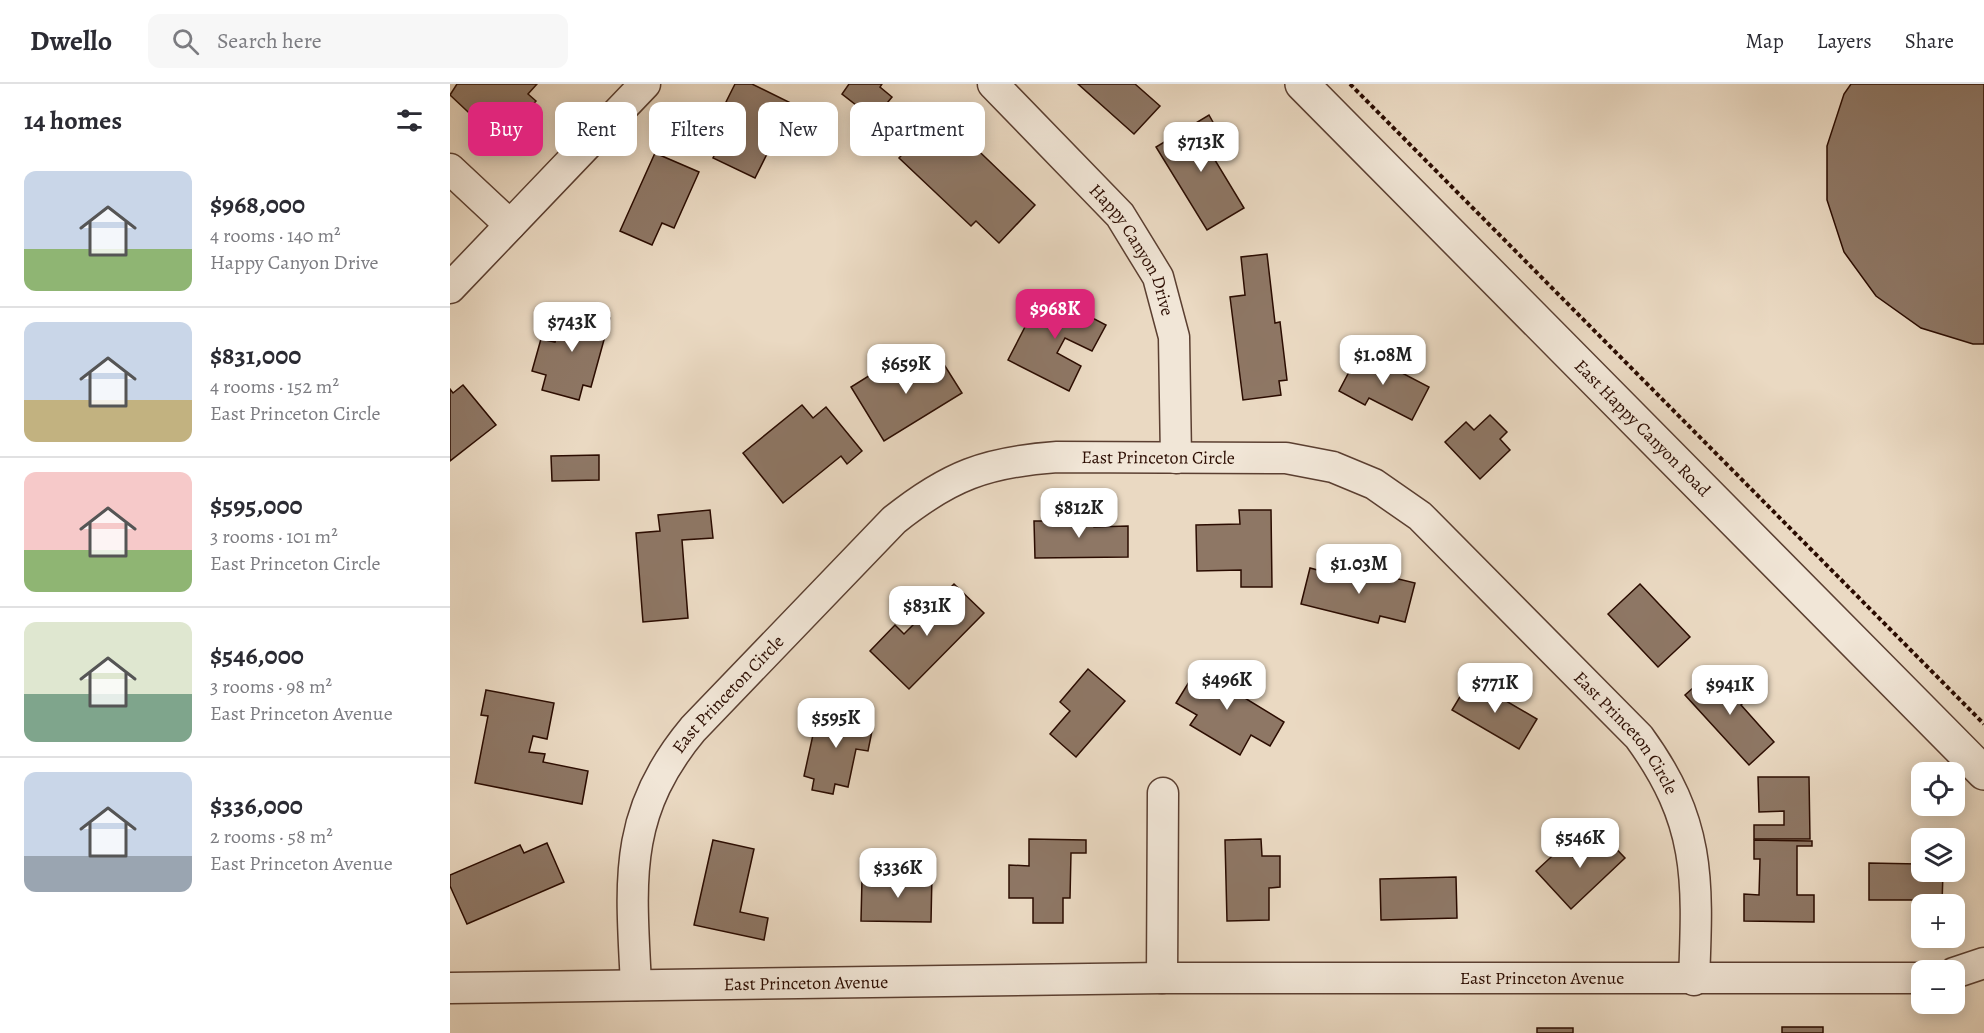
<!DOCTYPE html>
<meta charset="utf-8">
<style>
:root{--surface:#fff;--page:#f7f7f7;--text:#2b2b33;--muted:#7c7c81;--line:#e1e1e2;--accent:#db2777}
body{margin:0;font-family:Alegreya,serif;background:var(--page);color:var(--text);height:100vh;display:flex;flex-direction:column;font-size:22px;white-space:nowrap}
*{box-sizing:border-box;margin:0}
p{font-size:20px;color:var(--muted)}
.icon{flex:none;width:33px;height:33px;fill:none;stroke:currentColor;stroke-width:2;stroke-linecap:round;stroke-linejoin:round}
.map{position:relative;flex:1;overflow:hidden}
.panel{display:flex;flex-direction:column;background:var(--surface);width:450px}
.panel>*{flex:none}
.guide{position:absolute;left:18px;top:18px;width:570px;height:54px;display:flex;gap:12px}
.fabs{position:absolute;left:1461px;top:678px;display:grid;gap:12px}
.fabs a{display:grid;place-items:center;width:54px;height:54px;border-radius:12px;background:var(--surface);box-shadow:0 3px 15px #0003;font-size:30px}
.price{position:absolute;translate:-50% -51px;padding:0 14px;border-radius:12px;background:#fff;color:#222;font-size:20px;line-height:39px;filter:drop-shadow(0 2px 3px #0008)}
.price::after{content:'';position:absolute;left:50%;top:36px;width:18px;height:14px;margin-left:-9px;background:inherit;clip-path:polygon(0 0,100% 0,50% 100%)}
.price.selected{background:var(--accent);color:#fff}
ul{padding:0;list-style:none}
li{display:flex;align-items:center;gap:18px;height:150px;padding:0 24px}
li+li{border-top:2px solid var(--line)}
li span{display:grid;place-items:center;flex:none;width:168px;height:120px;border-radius:12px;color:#555}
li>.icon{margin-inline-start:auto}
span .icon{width:72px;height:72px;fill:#fffc;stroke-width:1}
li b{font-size:26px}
h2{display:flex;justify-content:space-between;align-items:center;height:72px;padding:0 24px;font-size:26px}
.pill{padding:0 21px;border-radius:12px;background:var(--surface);box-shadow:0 3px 15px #0003;font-size:21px;line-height:54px}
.pill.selected{background:var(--accent);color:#fff}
header{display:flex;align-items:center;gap:36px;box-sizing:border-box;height:84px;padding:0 30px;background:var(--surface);border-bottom:2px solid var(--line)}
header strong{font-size:28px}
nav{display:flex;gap:33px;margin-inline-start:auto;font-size:21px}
.search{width:420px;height:54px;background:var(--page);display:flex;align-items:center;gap:15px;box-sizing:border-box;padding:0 21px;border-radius:12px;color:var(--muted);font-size:22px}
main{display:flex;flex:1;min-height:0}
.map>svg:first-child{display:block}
</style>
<header>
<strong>Dwello</strong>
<div class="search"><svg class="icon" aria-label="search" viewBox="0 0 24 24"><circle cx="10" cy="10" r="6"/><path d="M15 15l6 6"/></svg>Search here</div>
<nav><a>Map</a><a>Layers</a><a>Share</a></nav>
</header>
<main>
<section class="panel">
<h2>14 homes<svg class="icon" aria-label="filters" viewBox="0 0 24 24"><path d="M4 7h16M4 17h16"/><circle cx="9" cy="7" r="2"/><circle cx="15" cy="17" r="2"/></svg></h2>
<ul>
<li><span style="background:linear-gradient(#c9d6e8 65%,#8fb573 0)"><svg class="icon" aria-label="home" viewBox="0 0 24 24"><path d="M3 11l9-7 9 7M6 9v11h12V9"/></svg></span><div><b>$968,000</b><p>4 rooms · 140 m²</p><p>Happy Canyon Drive</p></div></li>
<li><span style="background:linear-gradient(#c9d6e8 65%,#c2b280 0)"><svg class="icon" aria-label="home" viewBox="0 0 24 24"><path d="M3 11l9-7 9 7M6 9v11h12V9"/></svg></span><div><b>$831,000</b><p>4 rooms · 152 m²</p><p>East Princeton Circle</p></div></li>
<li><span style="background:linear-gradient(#f6c9c9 65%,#8fb573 0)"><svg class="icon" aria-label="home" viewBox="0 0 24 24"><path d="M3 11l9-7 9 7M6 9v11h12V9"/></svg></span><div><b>$595,000</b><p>3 rooms · 101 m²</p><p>East Princeton Circle</p></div></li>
<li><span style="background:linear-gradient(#dfe7d0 60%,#7fa58c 0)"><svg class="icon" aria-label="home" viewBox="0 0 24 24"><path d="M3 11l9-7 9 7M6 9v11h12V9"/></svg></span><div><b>$546,000</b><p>3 rooms · 98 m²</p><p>East Princeton Avenue</p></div></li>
<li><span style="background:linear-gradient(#c9d6e8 70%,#9aa5b1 0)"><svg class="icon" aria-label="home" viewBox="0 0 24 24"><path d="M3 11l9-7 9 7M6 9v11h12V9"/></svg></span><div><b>$336,000</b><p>2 rooms · 58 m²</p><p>East Princeton Avenue</p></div></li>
</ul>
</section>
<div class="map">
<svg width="1534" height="949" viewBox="0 0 1534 949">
<rect width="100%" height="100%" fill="#ead9c2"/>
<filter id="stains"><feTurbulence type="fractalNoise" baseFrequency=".00333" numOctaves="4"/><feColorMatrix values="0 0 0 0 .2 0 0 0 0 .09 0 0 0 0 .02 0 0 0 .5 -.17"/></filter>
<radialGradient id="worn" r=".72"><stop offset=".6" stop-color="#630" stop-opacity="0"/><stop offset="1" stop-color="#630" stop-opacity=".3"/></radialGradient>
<g fill="#8e7765" stroke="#2b0c01" stroke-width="1.5">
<polygon points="7,0 87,0 78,10 86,17 49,57 0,11"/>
<polygon points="285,0 302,0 355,26 340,56 327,50 305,94 263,74 287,24 276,18"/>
<polygon points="399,0 432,0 430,3 442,13 424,35 392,10"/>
<polygon points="628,0 685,0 710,22 684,50"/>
<polygon points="1401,0 1534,0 1534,260 1523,260 1471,244 1426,212 1394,168 1377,116 1377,62 1394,10"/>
<polygon points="759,31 769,49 754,58 794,124 757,146 706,63"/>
<polygon points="511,50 585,121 549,159 526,137 521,142 449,74 471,51 491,71"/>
<polygon points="205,69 249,88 224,144 212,139 202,161 170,147"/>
<polygon points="817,170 825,239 830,238 837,296 829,297 831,311 793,316 780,213 795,211 791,173"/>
<polygon points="593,208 656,241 642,267 615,254 607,269 631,282 619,307 558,276"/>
<polygon points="115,222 160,234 141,303 133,301 129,316 92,306 96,291 82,287 91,255 105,258"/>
<polygon points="910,267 979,303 962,336 919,314 915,321 889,307"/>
<polygon points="488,271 512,309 434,357 401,303 425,288 430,296 459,279 464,286"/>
<polygon points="13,301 46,341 0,377 0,305 3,309"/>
<polygon points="352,321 363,334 376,323 412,367 397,380 391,372 333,419 293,369"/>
<polygon points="1040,331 1057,348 1050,355 1060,366 1030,395 995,358 1016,338 1024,346"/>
<polygon points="149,371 149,396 102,397 101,372"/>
<polygon points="260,426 263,454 232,456 238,534 193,538 186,449 210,447 208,431"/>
<polygon points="789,426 821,426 822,503 791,503 791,486 747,487 746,441 790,440"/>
<polygon points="616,433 643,433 644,443 678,442 678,473 585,474 584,437 616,437"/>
<polygon points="899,483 965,499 955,538 930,532 928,539 851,520 860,484 897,494"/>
<polygon points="504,500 534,529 459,605 420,567 445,541 454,550"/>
<polygon points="1190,500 1240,553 1208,583 1158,530"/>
<polygon points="769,581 788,592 780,605 834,638 820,662 801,651 790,671 740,641 747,631 726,619 747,585 762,593"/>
<polygon points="638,585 675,617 626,673 600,650 620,627 610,618"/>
<polygon points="1261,588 1273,601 1282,592 1300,612 1291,621 1324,658 1299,681 1235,611"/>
<polygon points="1020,596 1087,635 1069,665 1002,626"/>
<polygon points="36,606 104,619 97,655 83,652 79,668 95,670 93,678 138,687 132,720 25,699 38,632 31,631"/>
<polygon points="401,624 414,627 411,640 423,642 418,667 406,665 398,703 385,700 383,710 362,706 364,695 354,692 368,628 399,634"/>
<polygon points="1308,693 1359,693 1360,755 1304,755 1304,741 1334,741 1334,727 1309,728"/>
<polygon points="1150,748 1175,774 1121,825 1086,787 1113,762 1123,773"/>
<polygon points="579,755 636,756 636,769 621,769 620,814 613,814 613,839 583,839 583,814 559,814 559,781 579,782"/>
<polygon points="811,755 812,772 830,772 830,803 819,804 819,836 777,837 775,756"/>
<polygon points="263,756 304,765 290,828 318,834 314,856 244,841"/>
<polygon points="1304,756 1362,757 1362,762 1347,762 1347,811 1364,811 1364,838 1294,837 1294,810 1309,811 1310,775 1304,775"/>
<polygon points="97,759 114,798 17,840 0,802 0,791 70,761 74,769"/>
<polygon points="1469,769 1472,788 1493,788 1492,820 1472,820 1472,825 1467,825 1467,816 1419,816 1419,779 1469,780"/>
<polygon points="457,788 482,789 481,838 411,837 412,795 457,796"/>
<polygon points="1006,793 1007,834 931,836 930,795"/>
<rect x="1332" y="943" width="41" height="6"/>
<rect x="1087" y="944" width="36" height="5"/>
</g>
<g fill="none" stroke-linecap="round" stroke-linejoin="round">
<g stroke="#5b3f31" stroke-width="33">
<g id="minor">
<path id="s1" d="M543,0L670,131L708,193L724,253L726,374"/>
<polyline points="0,85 60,141"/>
<polyline points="0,204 195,0"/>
<polyline points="1504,889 1534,879"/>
<polyline points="712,894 713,709"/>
<path id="s2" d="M186,901C181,798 172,730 243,645L444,436C499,392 536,378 607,373L836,374L883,383L924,400L970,432L1189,653C1251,738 1248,795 1244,896"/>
<path id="s3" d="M0,904L712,894H1472"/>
</g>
</g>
<g stroke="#5b3f31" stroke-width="36">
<g id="tertiary">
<path id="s4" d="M852,0L1534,689"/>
</g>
</g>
<polyline stroke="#2b0c01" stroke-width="4" stroke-dasharray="4.5 3" stroke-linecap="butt" points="900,0 1534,640"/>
<use href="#minor" stroke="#f1e6d7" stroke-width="30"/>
<use href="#tertiary" stroke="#f1e6d7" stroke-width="33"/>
</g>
<g text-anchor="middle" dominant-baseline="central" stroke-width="5" stroke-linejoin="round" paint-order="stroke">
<g font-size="18" fill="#2b0c01" stroke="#f1e6d7">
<text stroke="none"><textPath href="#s1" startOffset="219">Happy Canyon Drive</textPath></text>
<text stroke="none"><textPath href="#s4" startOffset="484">East Happy Canyon Road</textPath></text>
<text stroke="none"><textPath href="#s2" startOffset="840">East Princeton Circle</textPath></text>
<text stroke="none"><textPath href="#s2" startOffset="320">East Princeton Circle</textPath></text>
<text stroke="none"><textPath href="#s2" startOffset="1416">East Princeton Circle</textPath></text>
<text stroke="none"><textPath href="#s3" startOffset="1092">East Princeton Avenue</textPath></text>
<text stroke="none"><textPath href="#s3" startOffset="356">East Princeton Avenue</textPath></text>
</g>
</g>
<rect width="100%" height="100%" filter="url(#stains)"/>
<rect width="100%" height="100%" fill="url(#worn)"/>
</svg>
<div class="fabs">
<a><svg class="icon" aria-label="locate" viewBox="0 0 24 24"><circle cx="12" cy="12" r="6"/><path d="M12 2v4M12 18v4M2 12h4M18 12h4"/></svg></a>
<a><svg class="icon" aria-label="layers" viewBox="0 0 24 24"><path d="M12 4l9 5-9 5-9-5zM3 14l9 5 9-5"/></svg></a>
<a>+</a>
<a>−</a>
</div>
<b class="price" style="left:751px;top:89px">$713K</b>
<b class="price selected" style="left:605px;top:256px">$968K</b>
<b class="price" style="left:122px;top:269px">$743K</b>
<b class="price" style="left:933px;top:302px">$1.08M</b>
<b class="price" style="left:456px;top:311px">$659K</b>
<b class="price" style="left:629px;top:455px">$812K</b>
<b class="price" style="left:909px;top:511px">$1.03M</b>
<b class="price" style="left:477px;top:553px">$831K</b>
<b class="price" style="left:777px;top:627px">$496K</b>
<b class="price" style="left:1045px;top:630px">$771K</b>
<b class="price" style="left:1280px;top:632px">$941K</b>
<b class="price" style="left:386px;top:665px">$595K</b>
<b class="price" style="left:1130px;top:785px">$546K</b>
<b class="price" style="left:448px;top:815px">$336K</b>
<div class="guide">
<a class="pill selected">Buy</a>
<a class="pill">Rent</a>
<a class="pill">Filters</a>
<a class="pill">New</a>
<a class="pill">Apartment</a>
</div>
</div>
</main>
